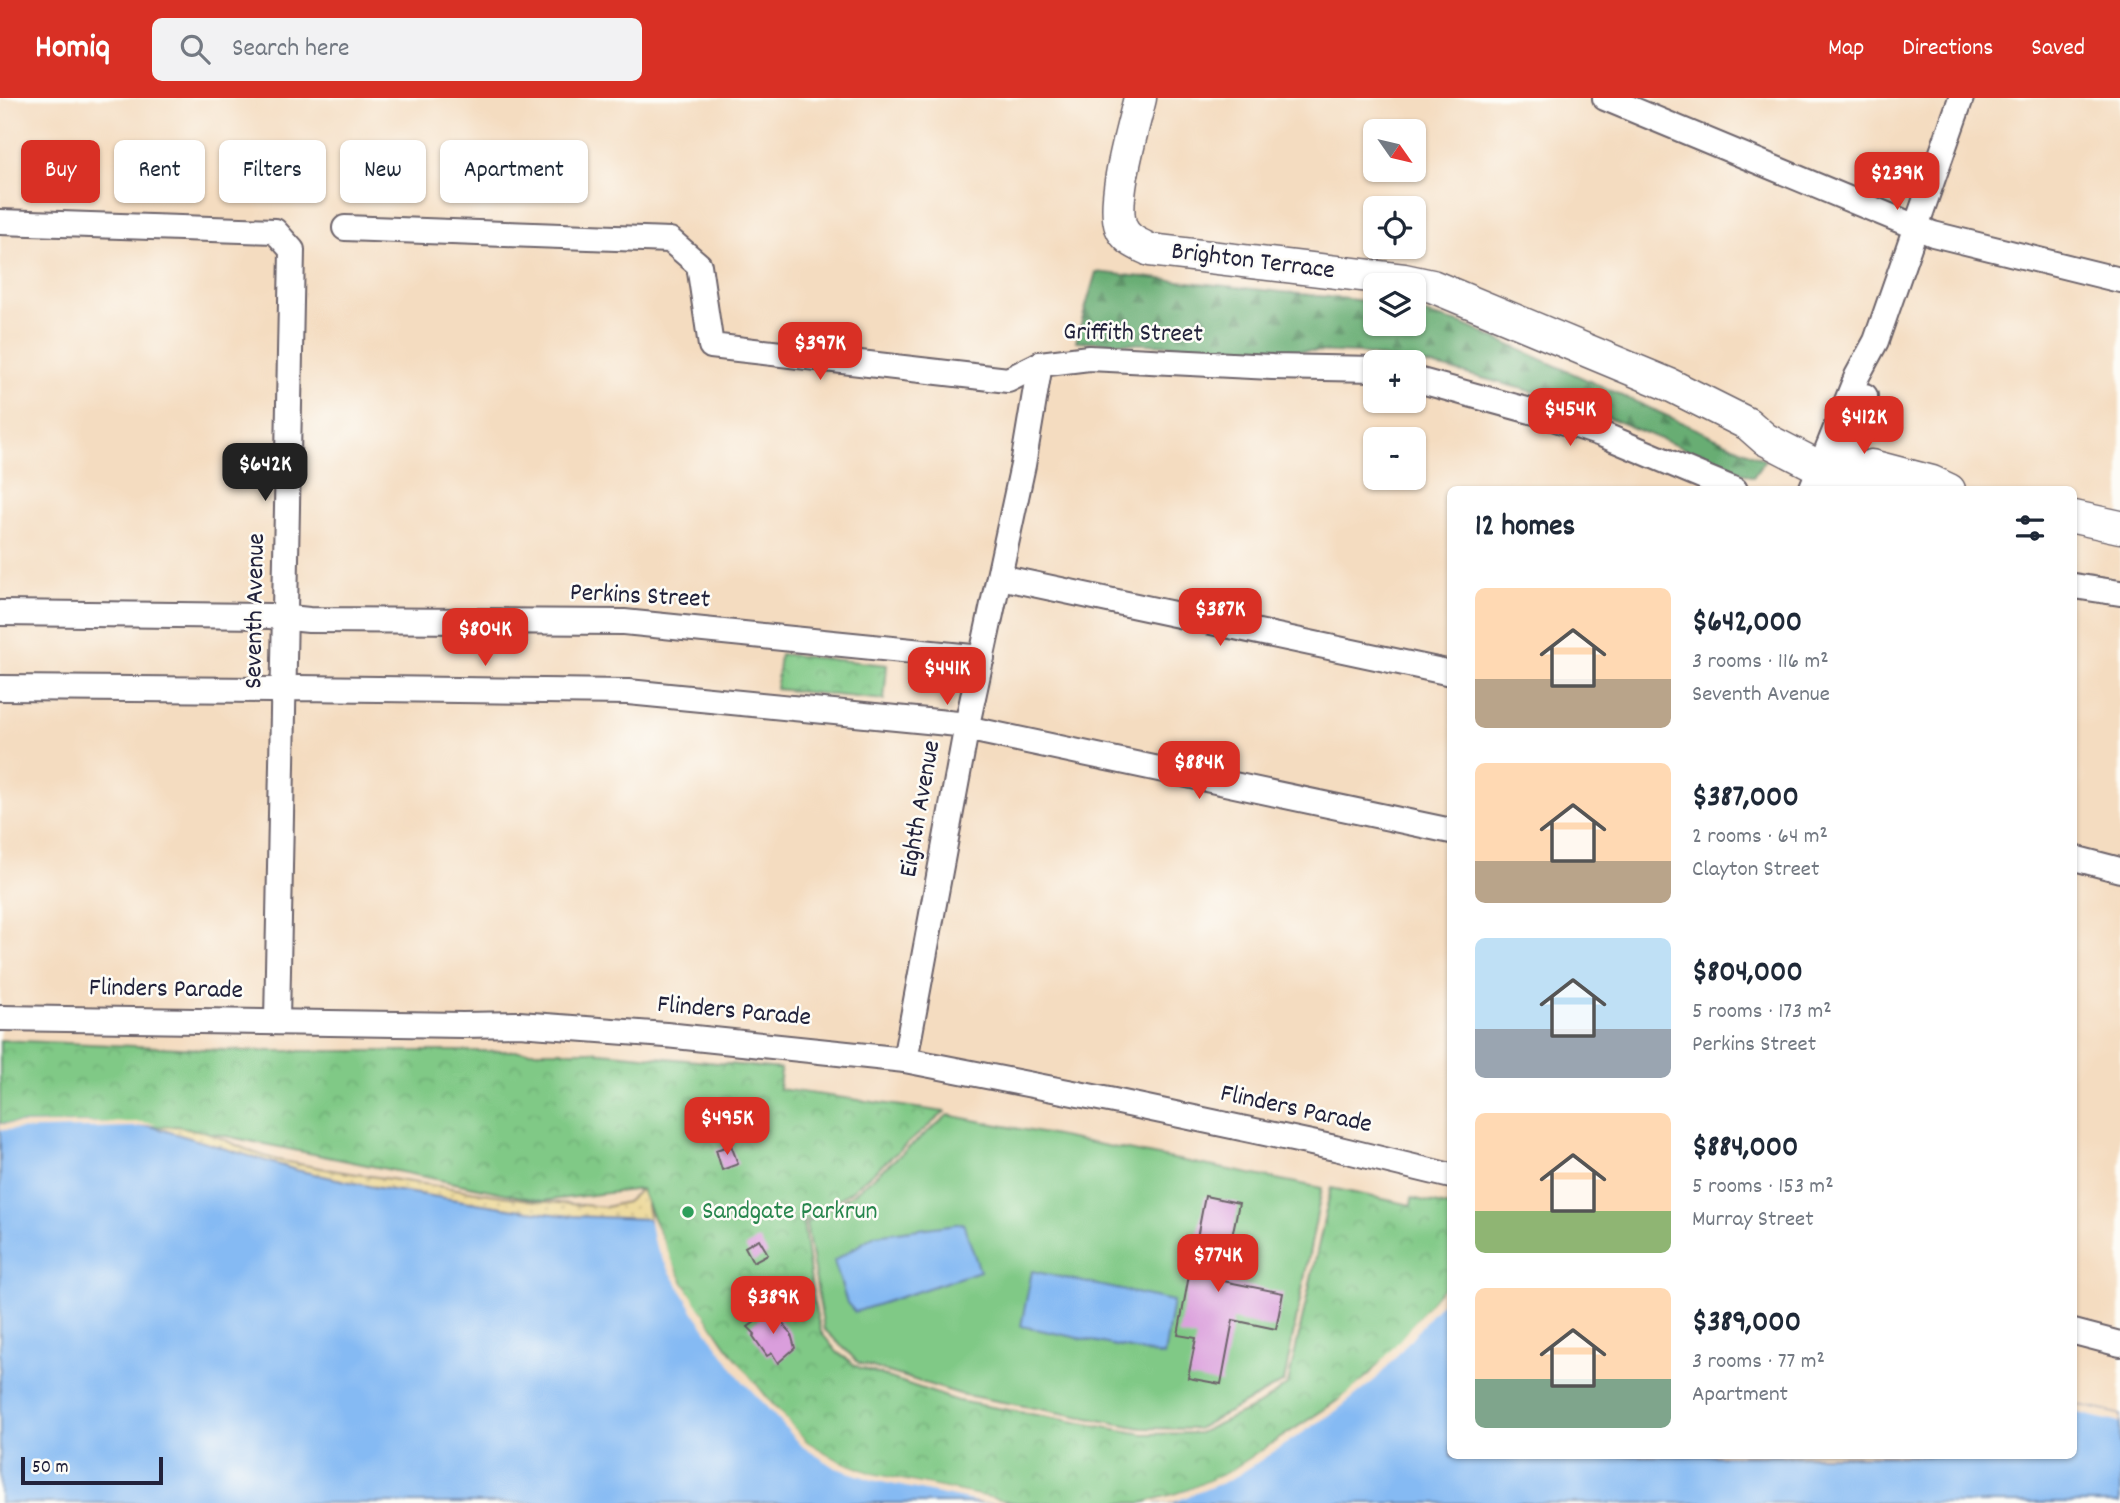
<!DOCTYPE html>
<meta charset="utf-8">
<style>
:root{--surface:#fff;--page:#f2f2f3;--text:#1f2937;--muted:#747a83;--accent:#d93025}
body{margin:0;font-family:Dekko,sans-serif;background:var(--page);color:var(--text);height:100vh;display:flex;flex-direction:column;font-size:26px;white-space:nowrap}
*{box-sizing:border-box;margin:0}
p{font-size:23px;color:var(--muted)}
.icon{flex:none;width:38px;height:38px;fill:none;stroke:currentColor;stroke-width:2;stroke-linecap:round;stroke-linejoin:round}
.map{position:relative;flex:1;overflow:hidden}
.sheet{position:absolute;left:1447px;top:388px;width:630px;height:973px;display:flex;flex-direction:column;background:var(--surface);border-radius:10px;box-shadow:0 2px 5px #0004}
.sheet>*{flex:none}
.hud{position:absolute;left:21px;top:42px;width:665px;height:63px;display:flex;gap:14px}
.needle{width:46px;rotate:124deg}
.controls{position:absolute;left:1363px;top:21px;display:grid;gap:14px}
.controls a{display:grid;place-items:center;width:63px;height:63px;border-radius:10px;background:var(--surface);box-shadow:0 2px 5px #0004;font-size:35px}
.scale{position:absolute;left:21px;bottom:18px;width:142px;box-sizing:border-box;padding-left:7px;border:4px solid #22223b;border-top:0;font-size:19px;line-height:24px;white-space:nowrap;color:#22223b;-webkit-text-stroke:5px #fdfcf7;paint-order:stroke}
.price{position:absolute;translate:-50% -60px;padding:0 16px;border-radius:14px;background:var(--accent);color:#fff;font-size:23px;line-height:46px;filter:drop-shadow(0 2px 4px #0008)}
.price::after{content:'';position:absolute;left:50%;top:42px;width:21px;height:16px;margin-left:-10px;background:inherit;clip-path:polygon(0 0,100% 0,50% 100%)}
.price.on{background:#222;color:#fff}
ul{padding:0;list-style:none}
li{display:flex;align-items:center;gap:21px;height:175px;padding:0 28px}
li span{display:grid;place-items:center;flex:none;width:196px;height:140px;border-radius:10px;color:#555}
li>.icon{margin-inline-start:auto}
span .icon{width:84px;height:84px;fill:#fffc;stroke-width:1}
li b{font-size:30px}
h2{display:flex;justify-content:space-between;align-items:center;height:84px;padding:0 28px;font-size:30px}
.chip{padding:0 24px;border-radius:10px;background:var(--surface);box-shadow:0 2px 5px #0004;font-size:24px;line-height:63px}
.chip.on{background:var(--accent);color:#fff}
header{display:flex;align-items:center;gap:42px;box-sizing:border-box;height:98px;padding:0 35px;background:var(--accent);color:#fff}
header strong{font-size:33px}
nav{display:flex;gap:38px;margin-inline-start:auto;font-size:24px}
.search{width:490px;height:63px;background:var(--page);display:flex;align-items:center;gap:18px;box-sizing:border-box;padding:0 24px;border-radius:10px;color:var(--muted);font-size:26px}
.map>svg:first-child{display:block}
</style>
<header>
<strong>Homiq</strong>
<div class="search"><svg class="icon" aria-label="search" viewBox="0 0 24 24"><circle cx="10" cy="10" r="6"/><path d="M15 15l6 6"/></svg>Search here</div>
<nav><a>Map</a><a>Directions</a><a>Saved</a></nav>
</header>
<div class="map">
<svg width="2120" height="1405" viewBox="0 0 2120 1405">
<defs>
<pattern id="forest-firs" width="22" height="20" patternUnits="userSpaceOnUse" patternTransform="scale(1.75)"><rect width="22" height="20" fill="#68ad73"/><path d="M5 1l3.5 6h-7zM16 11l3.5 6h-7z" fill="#558c60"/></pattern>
<pattern id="sand-dots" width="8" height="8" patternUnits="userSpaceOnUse" patternTransform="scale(1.75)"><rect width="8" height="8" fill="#eeda9e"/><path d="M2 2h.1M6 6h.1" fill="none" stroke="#ccbb89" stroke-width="1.8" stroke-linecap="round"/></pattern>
<pattern id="park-crowns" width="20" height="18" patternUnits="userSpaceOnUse" patternTransform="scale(1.75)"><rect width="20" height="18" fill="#80c986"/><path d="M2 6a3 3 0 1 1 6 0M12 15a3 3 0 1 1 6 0" fill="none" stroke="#6eac75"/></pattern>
</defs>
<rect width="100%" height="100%" fill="#fdfcf7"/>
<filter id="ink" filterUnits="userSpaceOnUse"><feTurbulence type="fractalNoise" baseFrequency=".0143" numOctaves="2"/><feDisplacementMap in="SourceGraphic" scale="14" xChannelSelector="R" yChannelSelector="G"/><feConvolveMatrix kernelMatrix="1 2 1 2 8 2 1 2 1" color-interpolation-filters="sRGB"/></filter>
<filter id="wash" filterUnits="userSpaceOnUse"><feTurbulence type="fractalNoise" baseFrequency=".00686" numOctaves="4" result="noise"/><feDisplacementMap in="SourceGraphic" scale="28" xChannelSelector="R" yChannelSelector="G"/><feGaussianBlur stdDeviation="1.57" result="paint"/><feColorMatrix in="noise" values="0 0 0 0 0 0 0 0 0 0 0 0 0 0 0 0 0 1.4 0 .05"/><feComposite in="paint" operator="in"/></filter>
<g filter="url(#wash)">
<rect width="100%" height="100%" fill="#f4dcc0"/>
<polygon fill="#80c986" stroke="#517660" stroke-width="2" points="948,1017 1322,1090 1284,1284 1197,1331 1141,1330 960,1296 859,1265 824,1231 806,1125 853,1096"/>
<polygon fill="url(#forest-firs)" stroke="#456857" stroke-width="2" points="1096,174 1375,204 1376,226 1414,226 1414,213 1463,226 1765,362 1753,379 1568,303 1444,270 1358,255 1076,243"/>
<polygon fill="url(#sand-dots)" stroke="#887e6c" stroke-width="2" points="189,1022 209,1035 252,1054 277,1062 337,1073 535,1103 606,1109 626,1104 641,1091 647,1107 653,1142 593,1156 136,1029"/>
<g fill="url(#park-crowns)" stroke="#517660" stroke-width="2">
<polygon points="780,556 887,567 884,602 776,591"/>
<polygon points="0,942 247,953 590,953 781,971 779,991 945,1014 850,1094 803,1124 814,1206 821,1234 837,1254 858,1269 958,1303 1143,1336 1199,1335 1261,1306 1288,1286 1331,1090 1411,1107 1412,1100 1451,1109 1451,1184 1437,1197 1389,1257 1352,1293 1229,1374 1186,1393 1142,1405 1016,1405 873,1376 839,1363 807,1344 793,1330 746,1275 692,1200 669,1159 641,1091 542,1103 177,1028 0,1033"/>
</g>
<g fill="#85baf3" stroke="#546e97" stroke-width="2">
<polygon points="97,1025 150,1028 296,1072 373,1089 528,1113 570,1118 649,1121 680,1184 744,1277 805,1346 855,1373 1002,1405 0,1405 0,1026"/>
<polygon points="963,1125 980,1173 855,1214 847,1205 834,1163 875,1137"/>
<polygon points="1032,1173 1173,1203 1164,1258 1021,1228"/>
<polygon points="1451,1188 1451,1358 2074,1358 2074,1306 2120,1317 2120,1405 1155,1405 1230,1377 1333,1310 1373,1277"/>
</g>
<g fill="#f4dcc0">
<polygon points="141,1024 158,1026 136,1029 0,1032 0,1026"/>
<polygon points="649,1118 651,1118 682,1183 724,1246 769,1303 807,1344 839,1363 873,1376 1005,1403 1006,1405 982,1405 872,1382 836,1370 803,1349 740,1280 697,1219 663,1162 653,1142"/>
<polygon points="1451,1184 1451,1193 1394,1261 1376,1281 1336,1313 1232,1381 1171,1405 1151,1405 1152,1403 1186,1393 1229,1374 1332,1308 1371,1276 1437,1197"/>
<polygon points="2074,1306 2120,1317 2120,1325 2074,1314"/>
</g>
<g id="blocks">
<g fill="#da9edc">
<polygon points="731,1047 738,1066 722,1072 716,1052"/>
<polygon points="1205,1098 1239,1105 1230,1148 1224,1147 1218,1182 1283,1195 1276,1231 1233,1222 1221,1286 1188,1280 1196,1240 1178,1237 1192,1161 1182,1160 1186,1138 1197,1140"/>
<polygon points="759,1141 768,1156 753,1164 745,1149"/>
<polygon points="772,1212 791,1236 795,1250 778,1265 772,1255 767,1258 753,1238 755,1236 748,1229"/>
</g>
</g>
</g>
<g filter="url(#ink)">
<use href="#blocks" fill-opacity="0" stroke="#6c636a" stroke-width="2"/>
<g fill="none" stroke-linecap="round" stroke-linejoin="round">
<g stroke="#6c636a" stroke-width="28">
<g id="minor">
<polyline points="1605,0 1933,136 2120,182"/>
<polyline points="0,124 275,133 292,152 277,923"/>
<polyline points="345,130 670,142 699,167 711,248 1008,282 1040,266 1089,260 1272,269 1376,271"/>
<polyline points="1414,281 1538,315 1601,336 1735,392"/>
<polyline points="1811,392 1857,278 1876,243 1961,0"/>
<polyline points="1840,392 1865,298"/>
<polyline points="1000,479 1451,575"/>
<polyline points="2074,488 2120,495"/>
<polyline points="0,515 270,518 309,522 624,524 982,560"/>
<polyline points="0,590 271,592 298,590 628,594 958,626 967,627 975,632 1451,733"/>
<polyline points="2074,760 2120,772"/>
<polyline points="0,920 463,927 519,926 666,937 905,962 1114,1003 1335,1050 1451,1078"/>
<polyline points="905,962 967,627 1023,367 1040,266"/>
<polyline points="2074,1234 2120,1246"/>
</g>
</g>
<g stroke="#6c636a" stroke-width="35">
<g id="major">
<path d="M1140,0C1133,30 1111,102 1121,129C1126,142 1138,146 1150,152L1404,182L1432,188L1670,287L1748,326L1765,341L1821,370L1874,389L1893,392"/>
<polyline points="1871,368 1932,384 1949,392"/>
<polyline points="2074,419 2120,429"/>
</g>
</g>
<use href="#minor" stroke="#fff" stroke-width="24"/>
<use href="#major" stroke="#fff" stroke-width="32"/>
</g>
</g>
<circle fill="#2e9e5b" stroke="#fdfcf7" stroke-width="2.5" cx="688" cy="1114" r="7"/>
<g text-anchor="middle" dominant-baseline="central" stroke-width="5" stroke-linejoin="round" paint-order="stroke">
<g font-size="26" fill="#22223b" stroke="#fdfcf7">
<text transform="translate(1253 164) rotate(7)">Brighton Terrace</text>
<text transform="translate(1133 236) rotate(1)">Griffith Street</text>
<text transform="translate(640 499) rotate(3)">Perkins Street</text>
<text transform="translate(256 513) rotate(-89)">Seventh Avenue</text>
<text transform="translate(921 711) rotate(-80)">Eighth Avenue</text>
<text transform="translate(166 892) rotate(1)">Flinders Parade</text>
<text transform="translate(734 914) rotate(5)">Flinders Parade</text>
<text transform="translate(1296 1012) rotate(12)">Flinders Parade</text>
</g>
<g font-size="26" fill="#27864d" stroke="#fdfcf7" text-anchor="start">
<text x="702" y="1114">Sandgate Parkrun</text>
</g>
</g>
</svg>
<div class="controls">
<a><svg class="needle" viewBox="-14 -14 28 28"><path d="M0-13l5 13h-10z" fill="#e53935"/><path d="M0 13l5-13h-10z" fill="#747a83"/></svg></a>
<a><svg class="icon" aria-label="locate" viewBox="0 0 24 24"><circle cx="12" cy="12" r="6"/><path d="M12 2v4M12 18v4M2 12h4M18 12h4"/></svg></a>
<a><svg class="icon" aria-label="layers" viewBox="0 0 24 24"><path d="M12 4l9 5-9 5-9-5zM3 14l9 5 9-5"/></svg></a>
<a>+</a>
<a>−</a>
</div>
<div class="scale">50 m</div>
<b class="price" style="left:1897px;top:114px">$239K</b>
<b class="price" style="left:820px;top:284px">$397K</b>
<b class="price" style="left:1570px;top:350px">$454K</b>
<b class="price" style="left:1864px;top:358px">$412K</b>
<b class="price on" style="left:265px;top:405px">$642K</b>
<b class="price" style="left:1220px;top:550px">$387K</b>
<b class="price" style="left:485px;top:570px">$804K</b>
<b class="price" style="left:947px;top:609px">$441K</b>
<b class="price" style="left:1199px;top:703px">$884K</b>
<b class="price" style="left:727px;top:1059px">$495K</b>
<b class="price" style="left:1218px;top:1196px">$774K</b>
<b class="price" style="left:773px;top:1238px">$389K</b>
<div class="hud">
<a class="chip on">Buy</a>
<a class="chip">Rent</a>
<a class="chip">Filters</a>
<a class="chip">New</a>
<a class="chip">Apartment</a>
</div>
<section class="sheet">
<h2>12 homes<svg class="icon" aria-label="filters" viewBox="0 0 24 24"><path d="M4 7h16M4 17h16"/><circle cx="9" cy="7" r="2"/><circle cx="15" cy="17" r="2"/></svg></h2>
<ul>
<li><span style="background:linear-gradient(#ffd9b3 65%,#b9a48a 0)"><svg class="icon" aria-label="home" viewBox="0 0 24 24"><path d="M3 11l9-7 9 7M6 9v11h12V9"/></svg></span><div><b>$642,000</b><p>3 rooms · 116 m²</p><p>Seventh Avenue</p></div></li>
<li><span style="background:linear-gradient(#ffd9b3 70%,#b9a48a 0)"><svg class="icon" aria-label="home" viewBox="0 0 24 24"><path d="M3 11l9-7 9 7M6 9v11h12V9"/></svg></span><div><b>$387,000</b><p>2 rooms · 64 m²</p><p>Clayton Street</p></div></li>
<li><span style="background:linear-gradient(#bfe0f5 65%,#9aa5b1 0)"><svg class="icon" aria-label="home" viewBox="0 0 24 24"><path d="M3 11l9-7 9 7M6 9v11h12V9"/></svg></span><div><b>$804,000</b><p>5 rooms · 173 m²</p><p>Perkins Street</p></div></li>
<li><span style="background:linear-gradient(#ffd9b3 70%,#8fb573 0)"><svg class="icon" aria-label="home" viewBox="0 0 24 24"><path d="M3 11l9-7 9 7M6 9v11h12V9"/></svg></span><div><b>$884,000</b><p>5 rooms · 153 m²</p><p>Murray Street</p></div></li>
<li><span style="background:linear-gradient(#ffd9b3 65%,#7fa58c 0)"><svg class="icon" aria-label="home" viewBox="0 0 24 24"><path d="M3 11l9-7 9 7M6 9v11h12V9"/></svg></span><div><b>$389,000</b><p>3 rooms · 77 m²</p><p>Apartment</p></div></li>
</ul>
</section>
</div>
